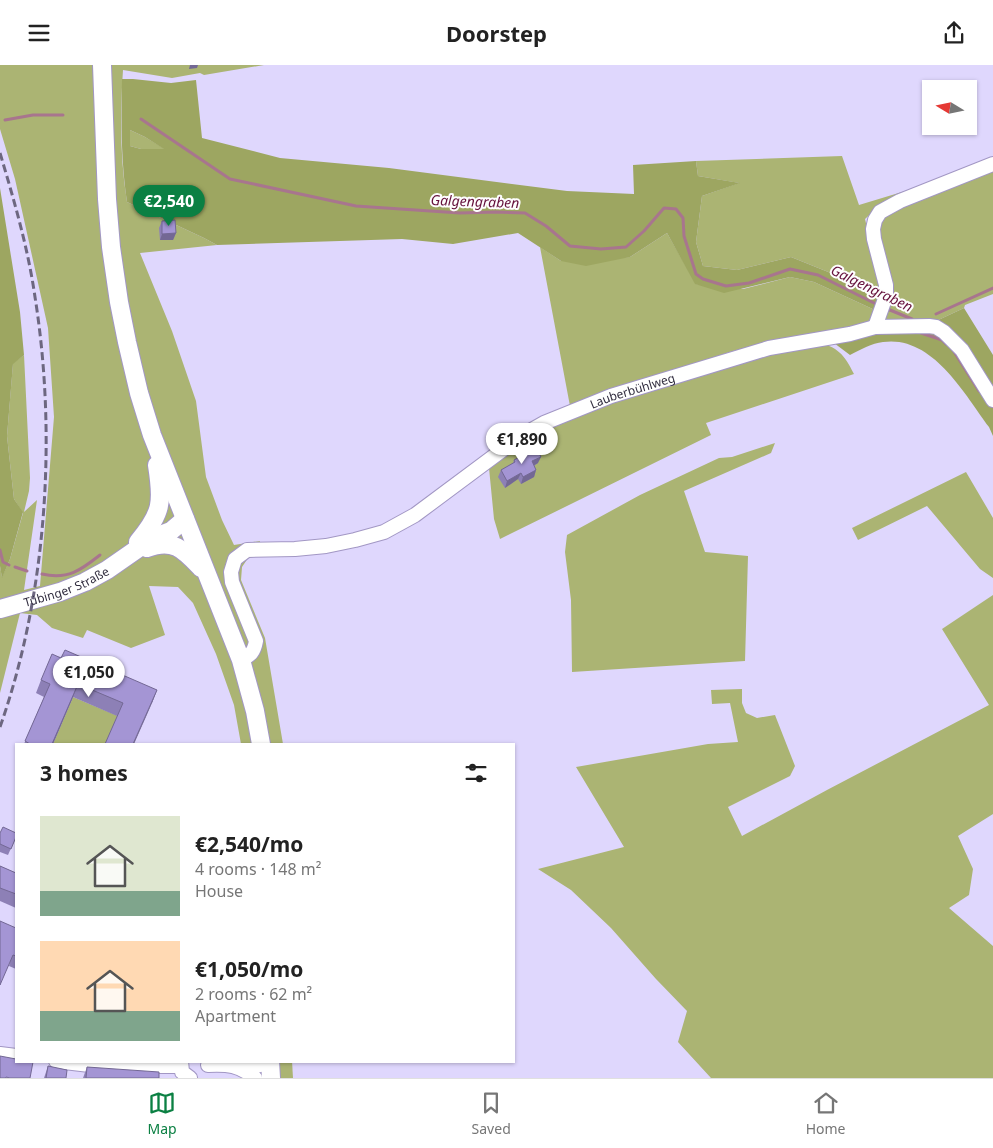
<!DOCTYPE html>
<meta charset="utf-8">
<style>
:root{--surface:#fff;--page:#f6f6f6;--text:#222;--muted:#767676;--line:#e0e0e0;--accent:#0b8043}
body{margin:0;font-family:"Noto Sans",sans-serif;background:var(--page);color:var(--text);height:100vh;display:flex;flex-direction:column;font-size:19px;white-space:nowrap}
*{box-sizing:border-box;margin:0}
p{font-size:16px;color:var(--muted)}
.icon{flex:none;width:28px;height:28px;fill:none;stroke:currentColor;stroke-width:2;stroke-linecap:round;stroke-linejoin:round}
.map{position:relative;flex:1;overflow:hidden}
.panel{position:absolute;left:15px;top:678px;width:500px;height:320px;display:flex;flex-direction:column;background:var(--surface);border-radius:0px;box-shadow:0 1px 4px #0004}
.panel>*{flex:none}
.needle{width:32px;rotate:280deg}
.controls{position:absolute;left:922px;top:15px;display:grid;gap:10px}
.controls a{display:grid;place-items:center;width:55px;height:55px;border-radius:0px;background:var(--surface);box-shadow:0 1px 4px #0004;font-size:25px}
.price{position:absolute;translate:-50% -42px;padding:0 11px;border-radius:18px;background:#fff;color:#222;font-size:16px;line-height:32px;filter:drop-shadow(0 1px 2px #0008)}
.price::after{content:'';position:absolute;left:50%;top:30px;width:15px;height:11px;margin-left:-8px;background:inherit;clip-path:polygon(0 0,100% 0,50% 100%)}
.price.selected{background:var(--accent);color:#fff}
ul{padding:0;list-style:none}
li{display:flex;align-items:center;gap:15px;height:125px;padding:0 25px}
li span{display:grid;place-items:center;flex:none;width:140px;height:100px;border-radius:0px;color:#555}
li>.icon{margin-inline-start:auto}
span .icon{width:60px;height:60px;fill:#fffc;stroke-width:1}
li b{font-size:21px}
h2{display:flex;justify-content:space-between;align-items:center;height:60px;padding:0 25px;font-size:21px}
header{display:flex;justify-content:space-between;align-items:center;height:65px;padding:0 25px;background:var(--surface);font-size:22px;font-weight:700}
.menu{display:flex;justify-content:space-around;align-items:center;height:70px;border-top:1px solid var(--line);background:var(--surface);font-size:14px;color:var(--muted)}
.menu a{display:grid;justify-items:center;gap:2px}
.menu .selected{color:var(--accent)}
.map>svg:first-child{display:block}
</style>
<header><svg class="icon" aria-label="menu" viewBox="0 0 24 24"><path d="M4 6h16M4 12h16M4 18h16"/></svg>Doorstep<svg class="icon" aria-label="share" viewBox="0 0 24 24"><path d="M12 15V3M7 8l5-5 5 5M5 13v7h14v-7"/></svg></header>
<div class="map">
<svg width="993" height="1013" viewBox="0 0 993 1013">
<rect width="100%" height="100%" fill="#dfd7fd"/>
<g fill="#abb473">
<path d="M0,0H264L204,10L200,8L172,13L123,5C120,50 120,93 127,137L204,173L217,180L140,188L172,266L196,336L206,412L222,455L234,480L260,476L258,491L248,493L242,502L241,515L265,573L283,679H241L234,640L216,589L193,538L178,522L149,521L165,570L131,583L87,565L83,573L52,563L37,550L20,548L0,628V501L2,512L10,494L23,448L14,434L7,371L13,298L24,290L30,413L29,426L24,447L37,435L24,525L40,521L54,352L48,263L15,114L0,64Z"/>
<polygon points="130,65 145,72 165,84 141,84 130,81"/>
<polygon points="842,91 859,140 925,120 877,143 865,154 883,229 791,192 737,205 703,201 696,177 702,131 739,118 698,111 696,96"/>
<polygon points="993,101 993,229 965,240 964,243 934,257 883,256 876,161 883,149"/>
<polygon points="667,168 696,219 743,224 790,212 814,217 877,246 871,256 858,262 733,286 611,326 570,341 540,182 561,196 630,192"/>
<path d="M816,277C838,282 844,289 854,309L706,358L711,370L500,474L494,454L489,403L520,377L557,356L685,312Z"/>
<polygon points="775,378 771,388 684,426 705,487 748,491 745,596 572,607 571,535 565,487 567,470 640,430 719,393 732,392"/>
<polygon points="966,407 993,453 993,513 980,504 927,441 858,475 852,463"/>
<polygon points="993,530 993,749 958,771 973,804 969,830 949,843 993,881 993,1013 711,1013 678,977 687,946 656,914 611,863 571,825 538,804 624,782 576,702 708,679 738,677 730,638 712,639 711,625 742,624 742,638 746,648 757,653 775,650 795,701 790,711 728,742 742,771 827,725 989,640 942,564"/>
<polygon points="73,632 118,651 106,679 53,679"/>
<polygon points="250,996 292,996 293,1013 249,1013"/>
</g>
<g fill="#9da661" fill-rule="evenodd">
<path d="M122,14H133L171,18L196,15L202,73L280,93L389,103L567,126L634,129L633,100L696,96L698,111L740,118L702,131L696,177L703,201L737,205L791,192L883,229L877,246L814,217L790,212L724,228L695,219L667,168L630,192L586,201L561,196L518,168L453,179L402,174L217,180L204,173L127,137C121,96 121,56 122,14ZM130,65L145,72L164,84H141L130,81Z"/>
<polygon points="0,123 20,247 24,290 13,299 7,371 14,434 23,447 10,494 2,513 0,501"/>
<path d="M964,243L993,290V371L989,362C964,328 932,270 883,277C872,278 860,285 850,290L830,275L934,257Z"/>
</g>
<g fill="none" stroke-linecap="round" stroke-linejoin="round">
<g stroke="#a8758e" stroke-width="3">
<polyline points="141,54 230,114 356,141 460,148 496,147 525,148 546,161 570,181 601,184 626,182 644,166 664,143 676,144 683,153 684,171 696,209 703,214 726,221 749,218 790,204 818,210 880,241"/>
<polyline points="5,55 33,50 63,50"/>
<polyline points="885,243 912,254 913,256"/>
<polyline points="936,249 993,223"/>
<polyline points="919,266 921,268 942,275 946,279"/>
<polyline points="953,285 979,326"/>
<polyline points="0,485 3,497 9,500"/>
<polyline points="15,502 27,506"/>
<path d="M42,509C68,515 81,505 100,490"/>
</g>
<g stroke="#a297c4" stroke-width="16">
<g id="minor">
<polyline points="875,262 886,231 886,220 874,174 873,164 875,155 880,147 900,136 993,99"/>
<path id="s1" d="M241,595C251,590 254,587 256,576L232,517L231,507L235,494L247,485L295,484L326,481L355,475L384,467L415,450L521,371L544,358L611,331L769,283L850,269L875,262L929,261L936,262L944,267L962,285L993,335"/>
<polyline points="0,989 16,991"/>
<polyline points="56,996 98,1001 181,1001"/>
<polyline points="181,996 182,1007 190,1013"/>
<path d="M208,1000C228,999 239,1000 255,1013"/>
<polyline points="242,1004 270,998"/>
</g>
</g>
<g stroke="#a297c4" stroke-width="20">
<g id="major">
<polyline points="102,0 107,134 111,182 119,237 127,277 139,328 152,370 241,595 255,646 261,679"/>
<path d="M138,477C162,448 163,438 157,400"/>
<path d="M147,483C174,473 184,485 201,503"/>
<path id="s2" d="M0,544L60,527L85,517L107,505L153,473L171,466L185,454"/>
<polyline points="270,996 271,1013"/>
</g>
</g>
<use href="#minor" stroke="#fff" stroke-width="14"/>
<use href="#major" stroke="#fff" stroke-width="18"/>
<path stroke="#6d6780" stroke-width="3" stroke-dasharray="8 4" stroke-linecap="butt" d="M0,88C14,135 28,183 35,232C57,371 47,529 0,662"/>
</g>
<g fill="#8d80b6">
<polygon points="162,156 176,168 173,175 160,175 159,163"/>
<polygon points="514,395 538,398 534,401 536,405 534,412 521,419 518,414 505,423 498,412 501,405 513,398"/>
<polygon points="61,593 157,625 152,638 117,651 73,632 53,679 24,679 44,632 36,628 41,615"/>
<polygon points="0,768 16,772 8,790 0,787"/>
<polygon points="0,801 16,808 16,843 0,836"/>
<polygon points="16,863 16,904 9,901"/>
<polygon points="48,1001 66,1013 44,1013"/>
<polygon points="87,1002 159,1013 83,1013"/>
</g>
<g fill="#736894">
<polygon points="190,0 198,0 197,3 189,4"/>
<polygon points="176,168 173,175 160,175 162,169"/>
<polygon points="541,392 538,398 529,403 532,396"/>
<polygon points="536,405 534,412 521,419 523,412"/>
<polygon points="521,408 518,414 505,423 507,416"/>
<polygon points="78,619 73,632 53,679 52,679"/>
<polygon points="157,625 152,638 134,679 133,679"/>
</g>
<g fill="#a495d4" stroke="#736894">
<polygon points="175,155 176,168 162,169 162,156"/>
<polygon points="536,383 541,392 532,396 536,405 523,412 521,408 507,416 501,405 515,397 514,395"/>
<polygon points="65,585 157,625 133,679 105,679 123,638 78,619 52,679 30,679 25,676 50,619 41,615 52,589 61,593"/>
<polygon points="3,762 16,768 16,772 11,784 0,779 0,768"/>
<polygon points="0,801 16,808 16,829 0,823"/>
<polygon points="0,856 16,863 16,891 13,890 0,920"/>
<polygon points="0,991 16,994 16,996 27,996 33,997 30,1013 10,1013 6,1012 6,1013 0,1013"/>
<polygon points="48,1001 67,1005 66,1013 46,1013"/>
<polygon points="87,1002 159,1007 159,1013 86,1013"/>
</g>
<g text-anchor="middle" dominant-baseline="central" stroke-width="4" stroke-linejoin="round" paint-order="stroke">
<g font-size="12" fill="#322e40" stroke="#fefefe">
<text stroke="none"><textPath href="#s1" startOffset="555">Lauberbühlweg</textPath></text>
<text stroke="none"><textPath href="#s2" startOffset="70">Tübinger Straße</textPath></text>
</g>
<g font-size="14" font-style="italic" fill="#65113c" stroke="#fefefe">
<text transform="translate(475 136) rotate(2)">Galgengraben</text>
<text transform="translate(872 223) rotate(26)">Galgengraben</text>
</g>
</g>
</svg>
<div class="controls">
<a><svg class="needle" viewBox="-14 -14 28 28"><path d="M0-13l5 13h-10z" fill="#e53935"/><path d="M0 13l5-13h-10z" fill="#767676"/></svg></a>
</div>
<b class="price selected" style="left:169px;top:162px">€2,540</b>
<b class="price" style="left:522px;top:400px">€1,890</b>
<b class="price" style="left:89px;top:633px">€1,050</b>
<section class="panel">
<h2>3 homes<svg class="icon" aria-label="filters" viewBox="0 0 24 24"><path d="M4 7h16M4 17h16"/><circle cx="9" cy="7" r="2"/><circle cx="15" cy="17" r="2"/></svg></h2>
<ul>
<li><span style="background:linear-gradient(#dfe7d0 75%,#7fa58c 0)"><svg class="icon" aria-label="home" viewBox="0 0 24 24"><path d="M3 11l9-7 9 7M6 9v11h12V9"/></svg></span><div><b>€2,540/mo</b><p>4 rooms · 148 m²</p><p>House</p></div></li>
<li><span style="background:linear-gradient(#ffd9b3 70%,#7fa58c 0)"><svg class="icon" aria-label="home" viewBox="0 0 24 24"><path d="M3 11l9-7 9 7M6 9v11h12V9"/></svg></span><div><b>€1,050/mo</b><p>2 rooms · 62 m²</p><p>Apartment</p></div></li>
</ul>
</section>
</div>
<nav class="menu">
<a class="selected"><svg class="icon" aria-label="map" viewBox="0 0 24 24"><path d="M3 6l6-2 6 2 6-2v14l-6 2-6-2-6 2zM9 4v14M15 6v14"/></svg>Map</a>
<a><svg class="icon" aria-label="saved" viewBox="0 0 24 24"><path d="M7 4h10v16l-5-4-5 4z"/></svg>Saved</a>
<a><svg class="icon" aria-label="home" viewBox="0 0 24 24"><path d="M3 11l9-7 9 7M6 9v11h12V9"/></svg>Home</a>
</nav>
